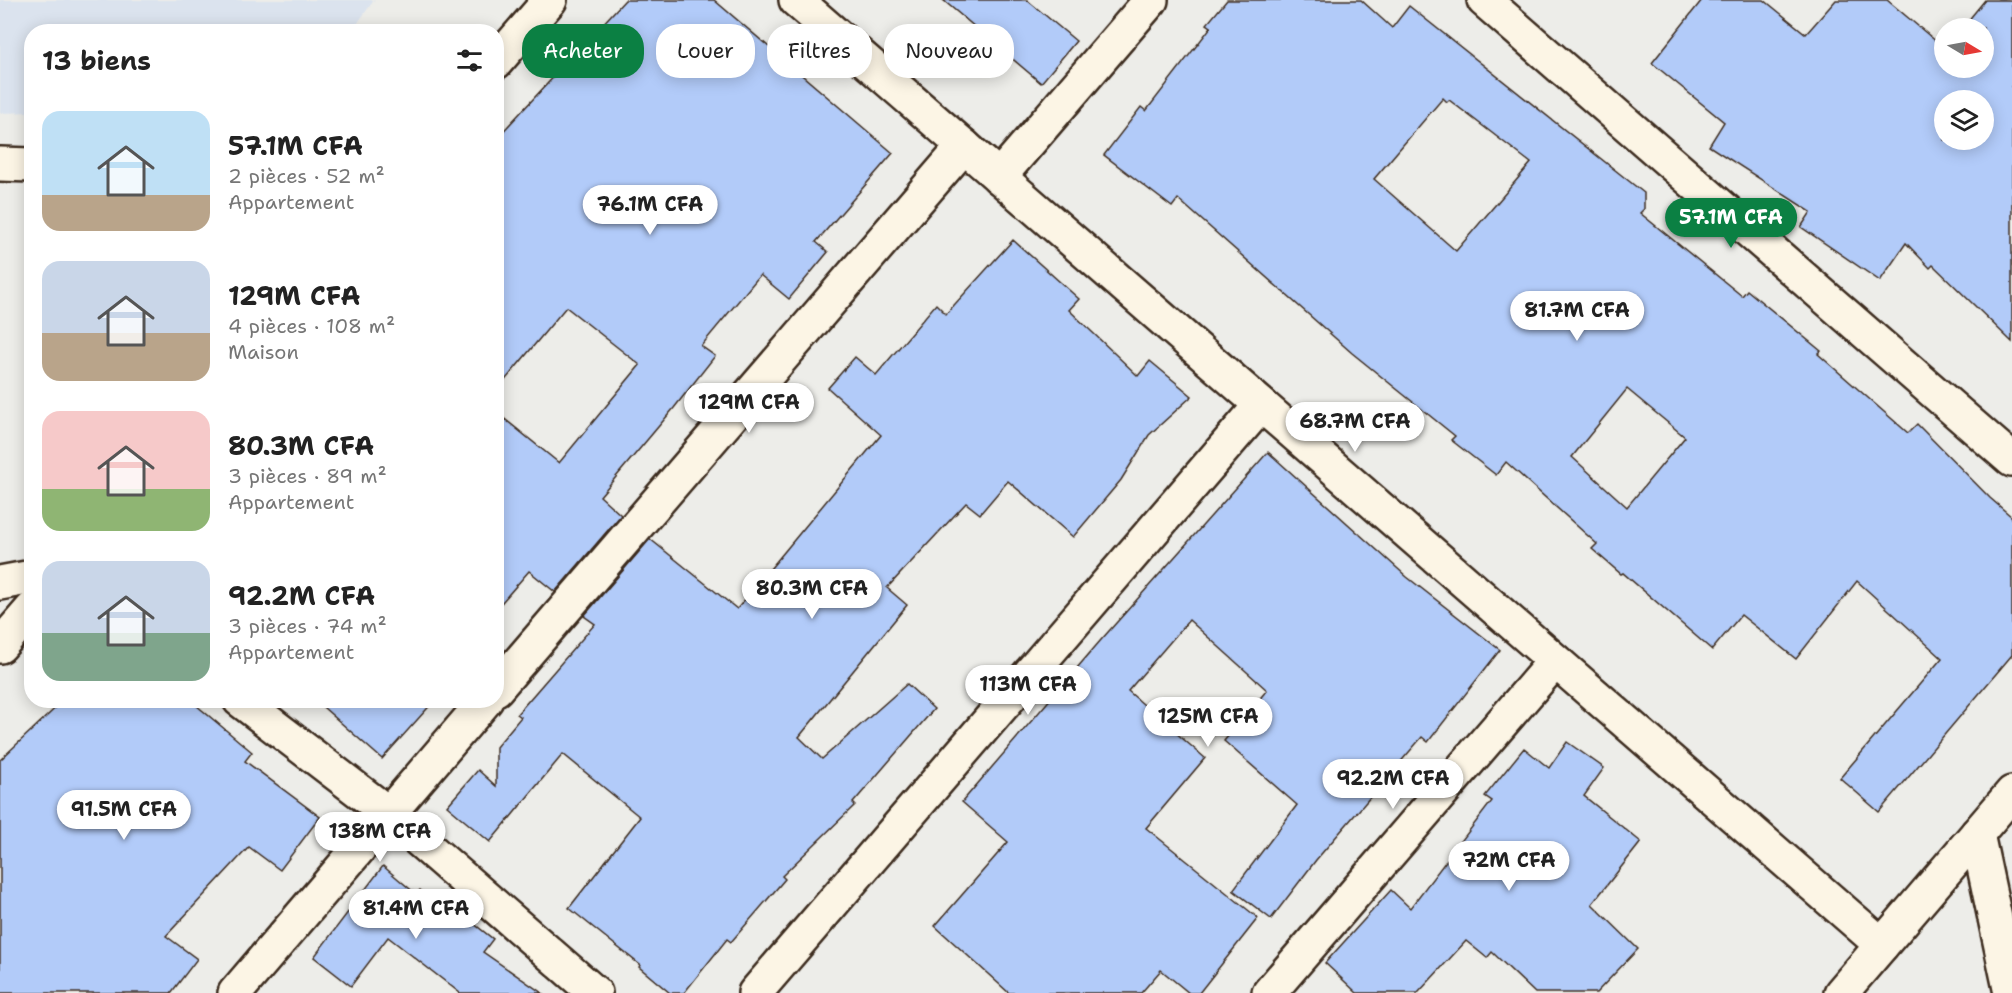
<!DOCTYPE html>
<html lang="fr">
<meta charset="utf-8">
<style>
:root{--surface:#fff;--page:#f6f6f6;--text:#222;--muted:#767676;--accent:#0b8043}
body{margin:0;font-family:"Shantell Sans",sans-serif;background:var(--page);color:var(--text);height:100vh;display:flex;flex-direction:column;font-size:22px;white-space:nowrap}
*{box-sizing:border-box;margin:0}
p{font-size:20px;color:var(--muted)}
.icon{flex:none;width:33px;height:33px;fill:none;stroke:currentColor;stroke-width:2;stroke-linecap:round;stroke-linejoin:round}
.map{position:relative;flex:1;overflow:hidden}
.panel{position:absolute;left:24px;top:24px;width:480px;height:684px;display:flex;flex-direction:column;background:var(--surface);border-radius:24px;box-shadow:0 3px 15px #0003}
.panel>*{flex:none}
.guide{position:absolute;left:522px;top:24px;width:570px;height:54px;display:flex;gap:12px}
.needle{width:39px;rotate:100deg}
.fabs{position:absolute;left:1934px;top:18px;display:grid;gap:12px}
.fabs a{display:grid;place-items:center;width:60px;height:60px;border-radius:50%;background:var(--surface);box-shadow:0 3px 15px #0003;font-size:30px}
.price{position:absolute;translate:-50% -51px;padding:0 14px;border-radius:21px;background:#fff;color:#222;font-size:20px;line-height:39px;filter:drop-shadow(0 2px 3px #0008)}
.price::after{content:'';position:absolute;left:50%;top:36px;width:18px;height:14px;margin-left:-9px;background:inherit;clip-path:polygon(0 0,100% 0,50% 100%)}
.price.current{background:var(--accent);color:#fff}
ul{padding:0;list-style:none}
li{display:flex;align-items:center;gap:18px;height:150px;padding:0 18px}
li span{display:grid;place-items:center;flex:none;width:168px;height:120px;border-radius:18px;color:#555}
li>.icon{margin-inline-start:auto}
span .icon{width:72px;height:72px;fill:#fffc;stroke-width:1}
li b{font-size:26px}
h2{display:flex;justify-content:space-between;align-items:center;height:72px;padding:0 18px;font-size:26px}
.chip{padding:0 21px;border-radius:24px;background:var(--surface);box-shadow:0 3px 15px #0003;font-size:21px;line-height:54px}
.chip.current{background:var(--accent);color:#fff}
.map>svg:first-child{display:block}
</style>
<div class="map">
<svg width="2012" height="993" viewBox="0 0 2012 993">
<rect width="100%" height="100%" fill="#edede9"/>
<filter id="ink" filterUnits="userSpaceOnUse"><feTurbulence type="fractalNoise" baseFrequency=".0167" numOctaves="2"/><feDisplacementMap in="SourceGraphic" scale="12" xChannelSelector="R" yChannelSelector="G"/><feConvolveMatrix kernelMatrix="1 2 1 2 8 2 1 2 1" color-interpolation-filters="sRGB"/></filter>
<g filter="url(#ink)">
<polygon fill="#dbe3ee" points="0,0 374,0 352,31 32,32 31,112 0,113"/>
<g fill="#b2cbf9" stroke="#3b2a1e" stroke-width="1.5" fill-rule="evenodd">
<polygon points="625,0 714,0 893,153 816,242 828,252 789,299 760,275 701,346 715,356 674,408 600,496 621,515 555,592 529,571 496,609 496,412 559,463 640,365 566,307 496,391 496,139"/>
<polygon points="943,0 1027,0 1076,41 1041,83"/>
<path d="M1227,0H1361L1392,28L1409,6L1644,193V209L1640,213L1742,296L1747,290L1821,351L1818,354L1908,433L1917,424L1990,498L2012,517V655L1879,812L1840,778L1942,658L1857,581L1796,659L1741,615L1712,650L1623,573L1621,574L1592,549L1597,544L1506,462L1496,475L1451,440L1455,436L1352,353L1178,199L1172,207L1104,155L1141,107L1146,111L1211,27L1207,24ZM1443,98L1447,102L1449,100L1531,163L1456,251L1374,179ZM1627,389L1685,437L1627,507L1572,457Z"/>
<path d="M1702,0H1764L1806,34L1836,0H1887L1944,48V68H1983V28H1962L1985,0H2012V342L1933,265L1930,268L1906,243L1880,281L1801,227L1811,212L1709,146L1724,122L1652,63ZM1944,100H1983V140H1944Z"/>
<polygon points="1013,240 1079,299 1069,310 1138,376 1150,361 1192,396 1149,435 1121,480 1073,537 1008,481 980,514 966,503 887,588 907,605 799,737 822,759 907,684 934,709 853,803 855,805 782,876 785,879 731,942 727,939 684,993 670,993 639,967 640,965 569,908 640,817 563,754 490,842 447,806 478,770 496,786 496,747 521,717 517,714 595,624 584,616 650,539 737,609 881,435 828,388 855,357 876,375 936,304 946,314"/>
<polygon points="1268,452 1407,577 1500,650 1428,742 1422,737 1316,860 1271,919 1233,890 1297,805 1224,741 1267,690 1189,620 1128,691 1205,758 1146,828 1258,918 1199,993 1189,993 1161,970 1141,993 1009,993 935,926 1008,842 962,802 1101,640"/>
<polygon points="64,700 190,700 252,752 245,761 320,817 280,870 249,847 166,936 197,959 171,993 0,993 0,760"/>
<polygon points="315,700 435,700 382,759"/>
<polygon points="1567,742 1604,768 1584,796 1641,842 1592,904 1638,949 1596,993 1535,993 1492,952 1487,958 1466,941 1418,993 1357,993 1325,963 1391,890 1410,908 1492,801 1485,796 1524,748 1549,768"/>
<polygon points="383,866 416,894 420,890 444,910 449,904 493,939 483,952 542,993 460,993 388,937 351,986 314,957"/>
</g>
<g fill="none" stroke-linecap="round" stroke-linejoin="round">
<g stroke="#3b2a1e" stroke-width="38">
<g id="minor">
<polyline points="796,0 1882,945"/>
<polyline points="1484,0 2012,460"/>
<polyline points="496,62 550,0"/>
<polyline points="0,164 32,165"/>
<polyline points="999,177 1151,0"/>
<polyline points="0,583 32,577"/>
<polyline points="0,646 32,609"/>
<polyline points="496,689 964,146"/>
<polyline points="240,700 389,814 595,993"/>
<polyline points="1977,834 2011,993"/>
<polyline points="235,993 486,700"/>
<polyline points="755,993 1261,405"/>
<polyline points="1269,993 1555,661"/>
<polyline points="1841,993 2012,793"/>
</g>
</g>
<use href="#minor" stroke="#fcf5e5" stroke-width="33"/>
</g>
</g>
</svg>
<div class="fabs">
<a><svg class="needle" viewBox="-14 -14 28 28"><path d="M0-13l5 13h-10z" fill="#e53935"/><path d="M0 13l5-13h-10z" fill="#767676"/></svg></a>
<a><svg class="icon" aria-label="layers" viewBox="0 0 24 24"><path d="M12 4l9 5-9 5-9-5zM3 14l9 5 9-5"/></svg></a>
</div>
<b class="price" style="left:650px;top:236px">76.1M CFA</b>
<b class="price current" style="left:1731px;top:249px">57.1M CFA</b>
<b class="price" style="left:1577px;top:342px">81.7M CFA</b>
<b class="price" style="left:749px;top:434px">129M CFA</b>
<b class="price" style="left:1355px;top:453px">68.7M CFA</b>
<b class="price" style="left:812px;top:620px">80.3M CFA</b>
<b class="price" style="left:1028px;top:716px">113M CFA</b>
<b class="price" style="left:1208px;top:748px">125M CFA</b>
<b class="price" style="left:1393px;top:810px">92.2M CFA</b>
<b class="price" style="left:124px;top:841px">91.5M CFA</b>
<b class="price" style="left:380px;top:863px">138M CFA</b>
<b class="price" style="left:1509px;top:892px">72M CFA</b>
<b class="price" style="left:416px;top:940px">81.4M CFA</b>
<div class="guide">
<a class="chip current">Acheter</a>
<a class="chip">Louer</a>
<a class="chip">Filtres</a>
<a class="chip">Nouveau</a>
</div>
<section class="panel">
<h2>13 biens<svg class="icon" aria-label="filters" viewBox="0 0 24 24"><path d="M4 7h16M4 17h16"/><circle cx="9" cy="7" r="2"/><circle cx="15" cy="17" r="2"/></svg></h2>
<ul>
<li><span style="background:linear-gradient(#bfe0f5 70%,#b9a48a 0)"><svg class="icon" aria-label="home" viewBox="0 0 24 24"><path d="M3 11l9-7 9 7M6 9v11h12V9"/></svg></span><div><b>57.1M CFA</b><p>2 pièces · 52 m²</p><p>Appartement</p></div></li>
<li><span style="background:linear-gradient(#c9d6e8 60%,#b9a48a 0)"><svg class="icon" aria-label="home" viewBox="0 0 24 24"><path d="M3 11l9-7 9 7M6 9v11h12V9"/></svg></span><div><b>129M CFA</b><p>4 pièces · 108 m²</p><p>Maison</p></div></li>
<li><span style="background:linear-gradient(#f6c9c9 65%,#8fb573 0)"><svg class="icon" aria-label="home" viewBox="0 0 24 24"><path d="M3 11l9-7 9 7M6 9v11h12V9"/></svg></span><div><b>80.3M CFA</b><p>3 pièces · 89 m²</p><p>Appartement</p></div></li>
<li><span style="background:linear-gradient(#c9d6e8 60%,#7fa58c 0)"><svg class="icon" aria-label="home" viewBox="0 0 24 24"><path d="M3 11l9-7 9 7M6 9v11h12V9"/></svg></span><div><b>92.2M CFA</b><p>3 pièces · 74 m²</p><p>Appartement</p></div></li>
</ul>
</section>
</div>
